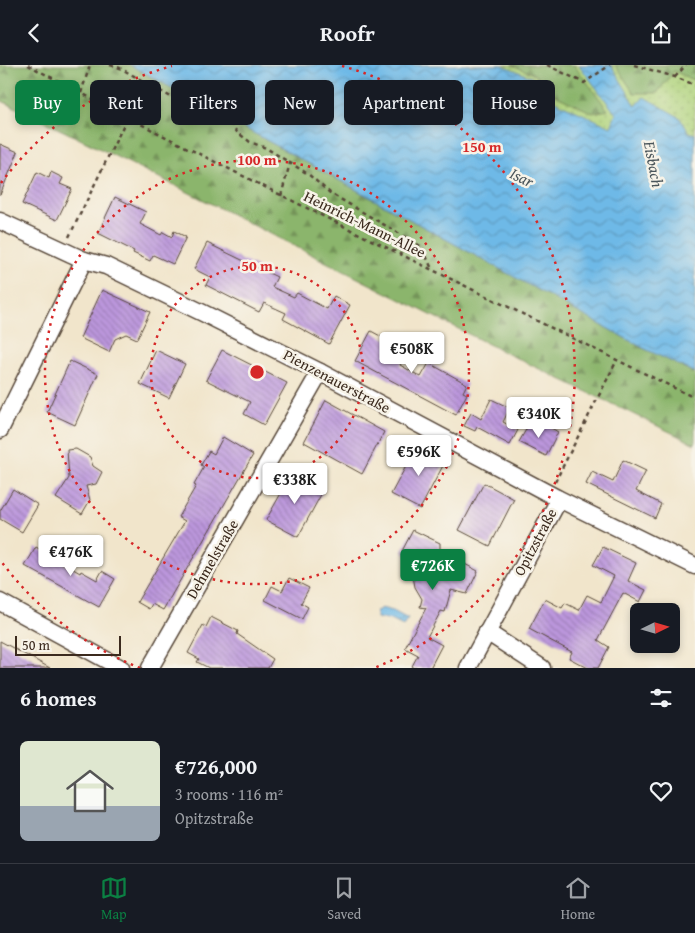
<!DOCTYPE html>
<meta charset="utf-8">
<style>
:root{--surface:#171b24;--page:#242831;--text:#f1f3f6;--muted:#9ea1a6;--line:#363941;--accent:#0b8043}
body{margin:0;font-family:"Gentium Book Plus",serif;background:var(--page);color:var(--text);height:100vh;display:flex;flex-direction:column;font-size:19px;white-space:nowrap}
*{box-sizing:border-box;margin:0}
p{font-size:16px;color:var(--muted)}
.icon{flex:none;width:28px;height:28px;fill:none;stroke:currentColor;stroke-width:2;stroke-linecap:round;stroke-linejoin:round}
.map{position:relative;height:603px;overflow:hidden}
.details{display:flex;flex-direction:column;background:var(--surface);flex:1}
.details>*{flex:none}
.hud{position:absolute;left:15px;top:15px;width:665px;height:45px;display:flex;gap:10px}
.needle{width:32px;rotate:85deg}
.controls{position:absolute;left:630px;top:538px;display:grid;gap:10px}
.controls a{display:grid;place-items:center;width:50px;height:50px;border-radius:8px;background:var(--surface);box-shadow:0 2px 8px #0003;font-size:25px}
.scale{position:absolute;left:15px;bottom:12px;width:106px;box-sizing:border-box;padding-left:5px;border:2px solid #3b2a1e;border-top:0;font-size:14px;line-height:18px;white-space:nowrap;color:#3b2a1e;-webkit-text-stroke:4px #f7f3e8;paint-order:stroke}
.price{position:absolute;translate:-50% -42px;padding:0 11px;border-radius:5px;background:#fff;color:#222;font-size:16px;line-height:32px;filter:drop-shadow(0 1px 2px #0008)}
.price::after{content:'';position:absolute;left:50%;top:30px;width:15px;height:11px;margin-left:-8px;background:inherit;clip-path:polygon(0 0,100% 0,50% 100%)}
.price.selected{background:var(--accent);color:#fff}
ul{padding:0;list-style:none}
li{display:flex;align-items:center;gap:15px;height:125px;padding:0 20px}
li span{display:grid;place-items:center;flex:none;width:140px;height:100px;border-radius:8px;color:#555}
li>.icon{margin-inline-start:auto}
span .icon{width:60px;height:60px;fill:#fffc;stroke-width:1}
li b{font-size:21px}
h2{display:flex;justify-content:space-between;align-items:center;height:60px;padding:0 20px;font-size:21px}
.chip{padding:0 18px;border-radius:8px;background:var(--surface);box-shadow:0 2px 8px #0003;font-size:18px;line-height:45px}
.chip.selected{background:var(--accent);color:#fff}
header{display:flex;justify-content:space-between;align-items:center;height:65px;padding:0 20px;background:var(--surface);font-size:22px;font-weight:700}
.dock{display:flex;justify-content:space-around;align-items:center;height:70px;border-top:1px solid var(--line);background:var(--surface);font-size:14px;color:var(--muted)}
.dock a{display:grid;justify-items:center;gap:2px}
.dock .selected{color:var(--accent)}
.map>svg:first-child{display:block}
</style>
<header><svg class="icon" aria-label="back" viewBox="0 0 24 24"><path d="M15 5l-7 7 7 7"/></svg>Roofr<svg class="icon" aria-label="share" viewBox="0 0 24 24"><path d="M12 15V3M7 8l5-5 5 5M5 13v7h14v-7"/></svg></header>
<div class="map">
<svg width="695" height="603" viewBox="0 0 695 603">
<defs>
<pattern id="grass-dots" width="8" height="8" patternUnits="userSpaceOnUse" patternTransform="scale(1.25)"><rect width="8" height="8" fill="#afd37c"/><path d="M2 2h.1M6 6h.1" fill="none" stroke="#97b56b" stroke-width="1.8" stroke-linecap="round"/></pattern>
<pattern id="forest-firs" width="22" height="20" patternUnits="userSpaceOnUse" patternTransform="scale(1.25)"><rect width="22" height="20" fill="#8bb56c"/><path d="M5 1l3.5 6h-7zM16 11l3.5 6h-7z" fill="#739358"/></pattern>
<pattern id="water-waves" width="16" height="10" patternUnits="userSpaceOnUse" patternTransform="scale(1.25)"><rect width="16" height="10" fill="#6eb9e7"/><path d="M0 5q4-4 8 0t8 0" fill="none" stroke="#5c97bb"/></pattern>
<pattern id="building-back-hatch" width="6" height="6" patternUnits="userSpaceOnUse" patternTransform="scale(1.25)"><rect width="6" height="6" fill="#bc97dd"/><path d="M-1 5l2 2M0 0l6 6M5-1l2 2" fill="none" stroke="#9a7bb3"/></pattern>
</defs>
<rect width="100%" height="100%" fill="#f7f3e8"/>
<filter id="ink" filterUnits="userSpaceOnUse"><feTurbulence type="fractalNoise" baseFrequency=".02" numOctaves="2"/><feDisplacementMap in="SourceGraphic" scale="10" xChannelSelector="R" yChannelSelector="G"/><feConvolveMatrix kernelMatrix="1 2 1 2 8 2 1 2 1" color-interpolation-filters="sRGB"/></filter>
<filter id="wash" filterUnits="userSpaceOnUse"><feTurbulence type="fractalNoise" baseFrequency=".0096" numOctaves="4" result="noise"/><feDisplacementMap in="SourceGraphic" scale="20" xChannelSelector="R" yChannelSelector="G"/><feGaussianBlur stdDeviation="1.12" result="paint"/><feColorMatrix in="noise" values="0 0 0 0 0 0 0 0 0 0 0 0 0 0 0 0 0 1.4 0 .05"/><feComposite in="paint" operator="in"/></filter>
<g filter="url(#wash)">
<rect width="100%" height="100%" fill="#f1e5cb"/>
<polygon fill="url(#grass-dots)" stroke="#757e4d" points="467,0 695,0 695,77 609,68"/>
<g fill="url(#forest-firs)" stroke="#637045">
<polygon points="0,0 130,0 643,283 695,308 695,379 502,286 168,117 0,35"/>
<polygon points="512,0 574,0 608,45 593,48 546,26 535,10"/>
<polygon points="615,0 695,0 695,16 674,6 657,28 634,28"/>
</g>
<g fill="url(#water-waves)" stroke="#547282">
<polygon points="130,0 502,0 531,12 539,29 611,62 616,49 579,0 611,0 636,41 644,32 679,52 689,67 695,69 695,308 643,283"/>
<polygon points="381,543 393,546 408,554 403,561 391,555 377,553 376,547"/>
</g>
<g id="blocks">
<g fill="url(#building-back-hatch)">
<polygon points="0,79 18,87 0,130"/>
<polygon points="37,107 49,113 51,107 63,113 60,119 72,124 57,155 22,139"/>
<polygon points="115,132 146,147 140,159 161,170 163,167 172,172 174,166 186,172 173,199 153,190 150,196 133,188 134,186 98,168"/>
<polygon points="207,178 277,212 272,222 294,232 297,228 327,244 334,231 350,240 329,279 283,254 286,248 264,238 259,247 206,220 210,212 194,204"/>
<polygon points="102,225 150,247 137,274 126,269 115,274 109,287 80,273"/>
<polygon points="371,266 408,286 400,300 421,312 429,298 467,319 463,327 467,329 456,350 355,296"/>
<polygon points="156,285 185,299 169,333 140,319"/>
<polygon points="222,285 287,318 264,360 244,349 250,337 206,315"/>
<polygon points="70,296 98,309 75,360 47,347"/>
<polygon points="491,334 510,343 503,357 518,365 510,380 477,362 475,366 464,361 471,348 481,354"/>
<polygon points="326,335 384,367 362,409 304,377"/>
<polygon points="543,358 558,367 546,391 519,377 528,361 538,367"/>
<polygon points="223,372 253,390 163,545 152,539 149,544 137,537 185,456 178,452 196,421 194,420 204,402 201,400 209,386 214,389"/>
<polygon points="418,379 446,395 420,444 391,429"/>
<polygon points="76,384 90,392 93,401 102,407 96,419 86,421 90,435 82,449 56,433 69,413 67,385"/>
<polygon points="623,395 646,406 636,426 661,439 655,453 586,419 592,407 613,417"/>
<polygon points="293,407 324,424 298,472 266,455"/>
<polygon points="484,418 514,434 490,481 459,465"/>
<polygon points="13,424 38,440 22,467 0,454 0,446"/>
<polygon points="413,465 440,478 440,486 478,506 467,529 451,525 445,547 441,546 427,572 442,580 430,603 411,603 418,590 405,583 426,543 420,542 422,534 415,522 413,511 415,500 402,486"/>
<polygon points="36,482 80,508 81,506 97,515 102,506 115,514 99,542 25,501"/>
<polygon points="603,482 636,498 628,516 646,525 640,537 623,528 598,575 609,582 598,603 588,603 569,593 572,587 529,564 545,534 562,543 565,538 579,545 587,530 601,537 614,511 593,500"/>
<polygon points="289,513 309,523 301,538 308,542 302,554 265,535 272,521 282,526"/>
<polygon points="211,552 238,566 237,569 273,594 268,603 209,603 197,597 199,594 188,588 203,560 206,562"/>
<polygon points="0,576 50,603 0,603"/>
</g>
</g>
</g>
<g filter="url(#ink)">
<use href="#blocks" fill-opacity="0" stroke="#564638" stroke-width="1"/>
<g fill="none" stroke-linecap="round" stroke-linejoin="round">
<g stroke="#564638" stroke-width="19">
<g id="minor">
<polyline points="0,156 84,195 106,201 203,248 320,307 557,433 695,501"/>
<polyline points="0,365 84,195"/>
<polyline points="0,537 121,603"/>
<polyline points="487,567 542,603"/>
<polyline points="150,603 320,307"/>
<polyline points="468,603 555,442 557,433"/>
</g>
</g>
<g stroke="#564638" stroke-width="2.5" stroke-dasharray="4 4" stroke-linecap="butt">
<path d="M28,0C248,117 472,224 695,333"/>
<polyline points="110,0 120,3 213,56 228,55 237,67 250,77 266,83 308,109 330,128 422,182 432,204"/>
<polyline points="547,0 584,18 610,0"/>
<polyline points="634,0 675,12 695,20"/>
<polyline points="675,12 686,0"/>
<polyline points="81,28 90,0"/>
<polyline points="281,131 290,98"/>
<polyline points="69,172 127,53"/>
<polyline points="555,417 617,295"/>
</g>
<use href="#minor" stroke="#fff" stroke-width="16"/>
</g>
</g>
<g fill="none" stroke="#d62828" stroke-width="2.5" stroke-dasharray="2.5 5">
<circle cx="257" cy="307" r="106"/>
<circle cx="257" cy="307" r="212"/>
<path d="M140 603A318 318 0 0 1 1 496M1 118A318 318 0 0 1 172 1M342 1A318 318 0 0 1 374 603"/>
</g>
<g text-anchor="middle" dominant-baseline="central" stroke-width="5" stroke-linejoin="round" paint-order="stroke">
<g font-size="15" fill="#3b2a1e" stroke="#f7f3e8">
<text transform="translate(365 159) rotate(26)">Heinrich-Mann-Allee</text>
<text transform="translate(337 316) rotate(28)">Pienzenauerstraße</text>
<text transform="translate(535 477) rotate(-62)">Opitzstraße</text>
<text transform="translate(212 494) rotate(-60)">Dehmelstraße</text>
</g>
<g font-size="16" font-style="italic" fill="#4a555a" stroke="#f7f3e8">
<text transform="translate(654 99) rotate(79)">Eisbach</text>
<text transform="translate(522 112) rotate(26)">Isar</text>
</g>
</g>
<circle cx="257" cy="307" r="8" fill="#d62828" stroke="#f7f3e8" stroke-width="2.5"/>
<g font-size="15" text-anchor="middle" font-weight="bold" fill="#d62828" stroke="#f7f3e8" stroke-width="5" stroke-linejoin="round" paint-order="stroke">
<text x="482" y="87">150 m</text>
<text x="257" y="100">100 m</text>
<text x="257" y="206">50 m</text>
</g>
</svg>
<div class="controls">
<a><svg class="needle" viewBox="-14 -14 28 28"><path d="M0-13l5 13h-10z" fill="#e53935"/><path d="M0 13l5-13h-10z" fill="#9ea1a6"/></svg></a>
</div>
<div class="scale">50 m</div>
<b class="price" style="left:412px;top:309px">€508K</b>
<b class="price" style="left:539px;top:374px">€340K</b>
<b class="price" style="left:419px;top:412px">€596K</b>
<b class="price" style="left:295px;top:440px">€338K</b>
<b class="price" style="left:71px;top:512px">€476K</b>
<b class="price selected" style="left:433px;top:526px">€726K</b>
<div class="hud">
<a class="chip selected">Buy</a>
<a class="chip">Rent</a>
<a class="chip">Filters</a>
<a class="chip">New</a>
<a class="chip">Apartment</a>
<a class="chip">House</a>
</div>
</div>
<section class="details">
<h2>6 homes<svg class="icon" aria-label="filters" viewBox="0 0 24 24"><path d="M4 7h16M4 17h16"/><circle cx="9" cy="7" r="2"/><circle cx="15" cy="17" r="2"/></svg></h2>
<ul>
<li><span style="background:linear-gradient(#dfe7d0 65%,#9aa5b1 0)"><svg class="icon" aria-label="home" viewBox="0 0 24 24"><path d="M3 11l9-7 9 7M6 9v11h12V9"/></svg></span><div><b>€726,000</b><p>3 rooms · 116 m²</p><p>Opitzstraße</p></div><svg class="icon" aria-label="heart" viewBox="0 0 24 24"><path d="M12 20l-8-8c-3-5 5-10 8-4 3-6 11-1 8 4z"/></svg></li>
</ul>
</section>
<nav class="dock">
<a class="selected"><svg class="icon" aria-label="map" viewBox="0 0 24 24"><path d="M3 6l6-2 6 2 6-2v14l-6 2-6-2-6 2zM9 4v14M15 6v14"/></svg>Map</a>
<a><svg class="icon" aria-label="saved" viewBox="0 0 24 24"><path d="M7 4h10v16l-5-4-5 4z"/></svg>Saved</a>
<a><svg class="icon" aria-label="home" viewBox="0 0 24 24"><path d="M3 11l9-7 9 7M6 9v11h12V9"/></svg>Home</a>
</nav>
